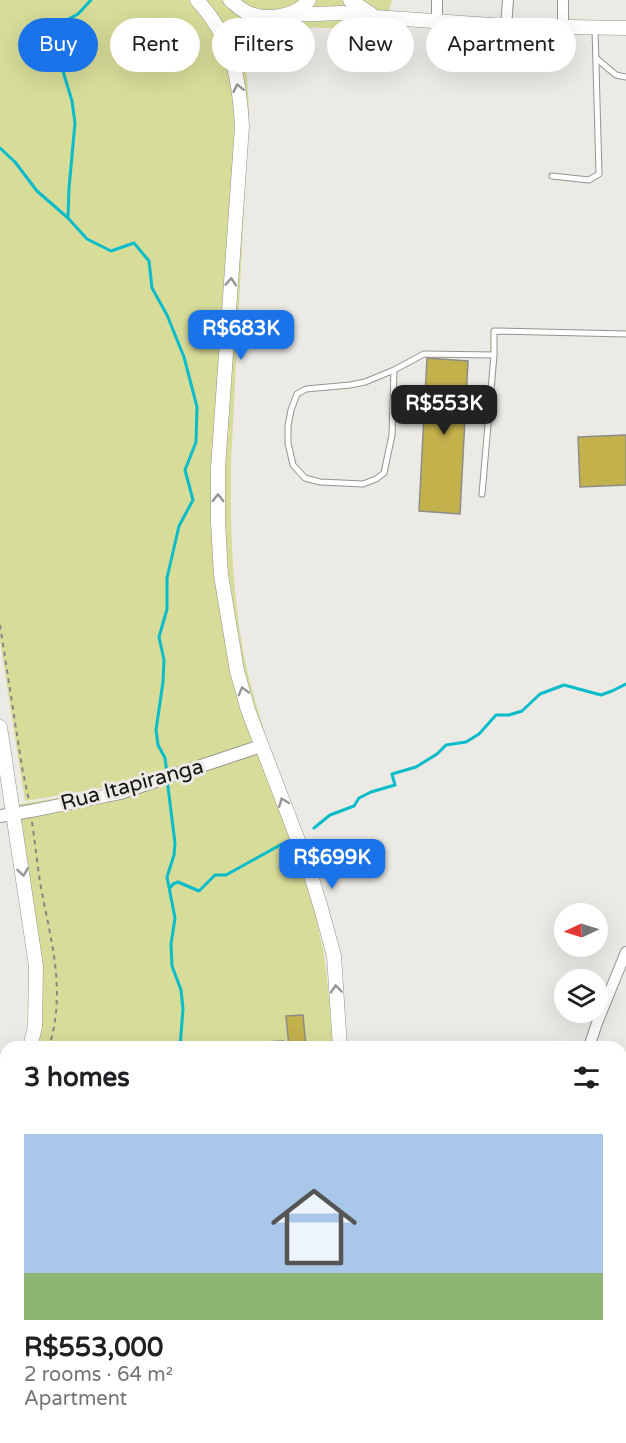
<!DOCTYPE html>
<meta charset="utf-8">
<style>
:root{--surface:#fff;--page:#f2f2f2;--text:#202124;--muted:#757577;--accent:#1a73e8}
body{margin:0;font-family:"Varela Round",sans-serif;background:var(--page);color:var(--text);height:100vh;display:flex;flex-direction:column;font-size:22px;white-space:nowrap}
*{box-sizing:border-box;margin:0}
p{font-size:20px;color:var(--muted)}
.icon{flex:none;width:33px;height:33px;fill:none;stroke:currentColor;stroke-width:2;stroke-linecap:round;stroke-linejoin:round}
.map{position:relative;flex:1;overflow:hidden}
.drawer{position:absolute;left:0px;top:1041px;width:627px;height:402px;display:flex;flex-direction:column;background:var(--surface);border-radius:18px 18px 0 0;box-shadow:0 6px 24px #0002}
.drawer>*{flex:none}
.guide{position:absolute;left:18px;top:18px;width:591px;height:54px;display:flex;gap:12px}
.needle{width:39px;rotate:266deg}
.fabs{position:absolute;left:554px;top:903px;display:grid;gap:12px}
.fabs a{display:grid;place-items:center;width:54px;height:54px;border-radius:50%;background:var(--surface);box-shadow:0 6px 24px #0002;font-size:30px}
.price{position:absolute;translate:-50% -51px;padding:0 14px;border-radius:12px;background:var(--accent);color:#fff;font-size:20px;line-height:39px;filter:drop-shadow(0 2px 3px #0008)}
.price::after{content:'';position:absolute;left:50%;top:36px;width:18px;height:14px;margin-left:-9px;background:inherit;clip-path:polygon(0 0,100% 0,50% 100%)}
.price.active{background:#222;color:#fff}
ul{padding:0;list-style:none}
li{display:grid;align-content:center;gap:12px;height:318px;padding:0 24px}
li span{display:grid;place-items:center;height:186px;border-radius:0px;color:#555}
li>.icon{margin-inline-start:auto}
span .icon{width:108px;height:108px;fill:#fffc;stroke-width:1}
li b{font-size:26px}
h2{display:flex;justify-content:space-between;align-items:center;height:72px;padding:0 24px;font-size:26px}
.tag{padding:0 21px;border-radius:27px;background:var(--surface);box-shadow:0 6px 24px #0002;font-size:21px;line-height:54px}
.tag.active{background:var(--accent);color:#fff}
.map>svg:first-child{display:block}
</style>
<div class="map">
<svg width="626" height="1443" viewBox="0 0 626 1443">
<rect width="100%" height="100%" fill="#ebeae4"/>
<g fill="#d7dc99">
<path d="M0,0H392L383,29L286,27L261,30L247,40C245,63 248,86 249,109L231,462C230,531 232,601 247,670C252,692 259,714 266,737L254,740L301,866L315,912L324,954L329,997L333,1047H30L38,1001L14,805C64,797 115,791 162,772L97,789L25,801L0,641Z"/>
<polygon points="6,1099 6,1437 317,1437 318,1443 0,1443 0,1109"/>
</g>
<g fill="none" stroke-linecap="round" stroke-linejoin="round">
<g stroke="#09bcc9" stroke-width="3">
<polyline points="0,148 15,162 37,191 68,218 87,239 111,251 134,243 149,261 152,288 167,315 184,357 197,407 196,442 185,470 193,500 179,526 167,578 167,609 159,637 164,660 163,682 156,730 158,745 165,758 167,773"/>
<polyline points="68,218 69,188 75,123 72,101 56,48 55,34 63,22 78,14 91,0"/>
<polyline points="167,779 175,843 174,855 167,877 175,918 171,944 172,966 181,990 183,1009 180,1047"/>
<polyline points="314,828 330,815 354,806 359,798 371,792 395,785 392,774 416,767 437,754 446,745 466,742 479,734 496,715 509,715 522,711 540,694 564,685 601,695 612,691 626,684"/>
<polyline points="170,888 173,884 178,882 199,891 215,875 226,875 282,844"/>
<polyline points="12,1437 20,1443 38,1437 57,1443"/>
<polyline points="215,1437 217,1443"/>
<polyline points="0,1438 6,1436"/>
</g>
</g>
<g fill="#c3b14c" stroke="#8d8c87" stroke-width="1.5">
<polygon points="427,358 468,361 460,514 419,511"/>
<polygon points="626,435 626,485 580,487 578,437"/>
<polygon points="303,1015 306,1047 289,1047 286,1016"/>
<polygon points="283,1041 283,1047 266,1047 266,1042"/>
</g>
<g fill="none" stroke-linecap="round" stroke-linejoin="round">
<g stroke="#95948f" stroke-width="7">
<g id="service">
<polyline points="597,59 616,75 626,77"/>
<polyline points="552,176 589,180 599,174 595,29"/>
<polyline points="394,370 365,382 350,385 306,389 297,394 291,410 288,426 288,443 293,465 305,478 320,482 363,484 376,479 384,473 392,435 394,370 424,354 494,355 494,331 626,334"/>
<polyline points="482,494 494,355"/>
</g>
</g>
<g stroke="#95948f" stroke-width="12">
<g id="minor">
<polyline points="437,0 437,21"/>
<polyline points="506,26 508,0"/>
<polyline points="563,27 563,0"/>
<polyline points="589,1047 597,1023 626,952"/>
<polyline points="554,1437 554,1443"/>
</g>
</g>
<g stroke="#95948f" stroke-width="14">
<polyline id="tertiary" points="0,816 31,811 120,793 261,746"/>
</g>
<g stroke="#95948f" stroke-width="15">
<g id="secondary">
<path d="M197,0C232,38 239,75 242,126L218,468V522L221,575L237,671L248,710L309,869L321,908L334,956L340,1047"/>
<path d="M230,0C235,4 240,9 246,12C265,21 295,18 309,0"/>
<polyline points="350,0 371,14"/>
<polyline points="287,15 343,13 375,17 506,26 626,28"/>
<path d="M231,55C240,36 248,29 266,17"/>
<polyline points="0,727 36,966 35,1027 30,1047"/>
<polyline points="0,1113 6,1103"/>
<polyline points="323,1437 323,1443"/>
</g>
</g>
<g stroke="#878682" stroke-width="2" stroke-dasharray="4.5 4.5" stroke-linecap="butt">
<polyline points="0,625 22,767 29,801"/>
<path d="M32,822C35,842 37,862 40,882C50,939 67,988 49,1047"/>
<polyline points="0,1138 6,1131"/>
</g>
<use href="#service" stroke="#fff" stroke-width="5"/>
<use href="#minor" stroke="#fff" stroke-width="10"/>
<use href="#tertiary" stroke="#fff" stroke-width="12"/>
<use href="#secondary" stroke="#fff" stroke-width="14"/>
</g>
<defs><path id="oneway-chevron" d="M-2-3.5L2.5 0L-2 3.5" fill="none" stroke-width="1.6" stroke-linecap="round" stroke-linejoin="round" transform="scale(1.5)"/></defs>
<g stroke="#959594">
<use href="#oneway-chevron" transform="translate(238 88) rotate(-102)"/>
<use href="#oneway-chevron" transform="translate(231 282) rotate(-86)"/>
<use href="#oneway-chevron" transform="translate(218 498) rotate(-90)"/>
<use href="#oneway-chevron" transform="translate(243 691) rotate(-105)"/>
<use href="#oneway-chevron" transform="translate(283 802) rotate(-111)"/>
<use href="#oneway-chevron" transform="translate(23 872) rotate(81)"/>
<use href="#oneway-chevron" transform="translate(336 989) rotate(-95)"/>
</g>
<g text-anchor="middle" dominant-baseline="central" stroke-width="6" stroke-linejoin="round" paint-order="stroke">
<g font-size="21" fill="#141311" stroke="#ebeae4">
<text transform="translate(132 785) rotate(-15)">Rua Itapiranga</text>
</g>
</g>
</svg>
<div class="fabs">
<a><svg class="needle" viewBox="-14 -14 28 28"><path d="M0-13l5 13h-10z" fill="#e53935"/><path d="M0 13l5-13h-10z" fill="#757577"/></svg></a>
<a><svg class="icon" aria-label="layers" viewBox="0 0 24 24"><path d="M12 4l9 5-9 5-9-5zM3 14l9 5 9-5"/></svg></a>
</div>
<b class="price" style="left:241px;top:361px">R$683K</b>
<b class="price active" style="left:444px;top:436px">R$553K</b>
<b class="price" style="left:332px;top:890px">R$699K</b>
<div class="guide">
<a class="tag active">Buy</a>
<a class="tag">Rent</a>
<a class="tag">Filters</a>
<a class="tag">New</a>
<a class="tag">Apartment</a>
</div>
<section class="drawer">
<h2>3 homes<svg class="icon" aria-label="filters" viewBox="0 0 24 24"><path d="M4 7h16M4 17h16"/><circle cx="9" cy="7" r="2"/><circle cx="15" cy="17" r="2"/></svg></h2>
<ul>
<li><span style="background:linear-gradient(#a9c7e8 75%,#8fb573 0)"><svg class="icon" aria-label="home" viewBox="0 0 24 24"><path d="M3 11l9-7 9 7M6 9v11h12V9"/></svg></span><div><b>R$553,000</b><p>2 rooms · 64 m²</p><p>Apartment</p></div></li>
</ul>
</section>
</div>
